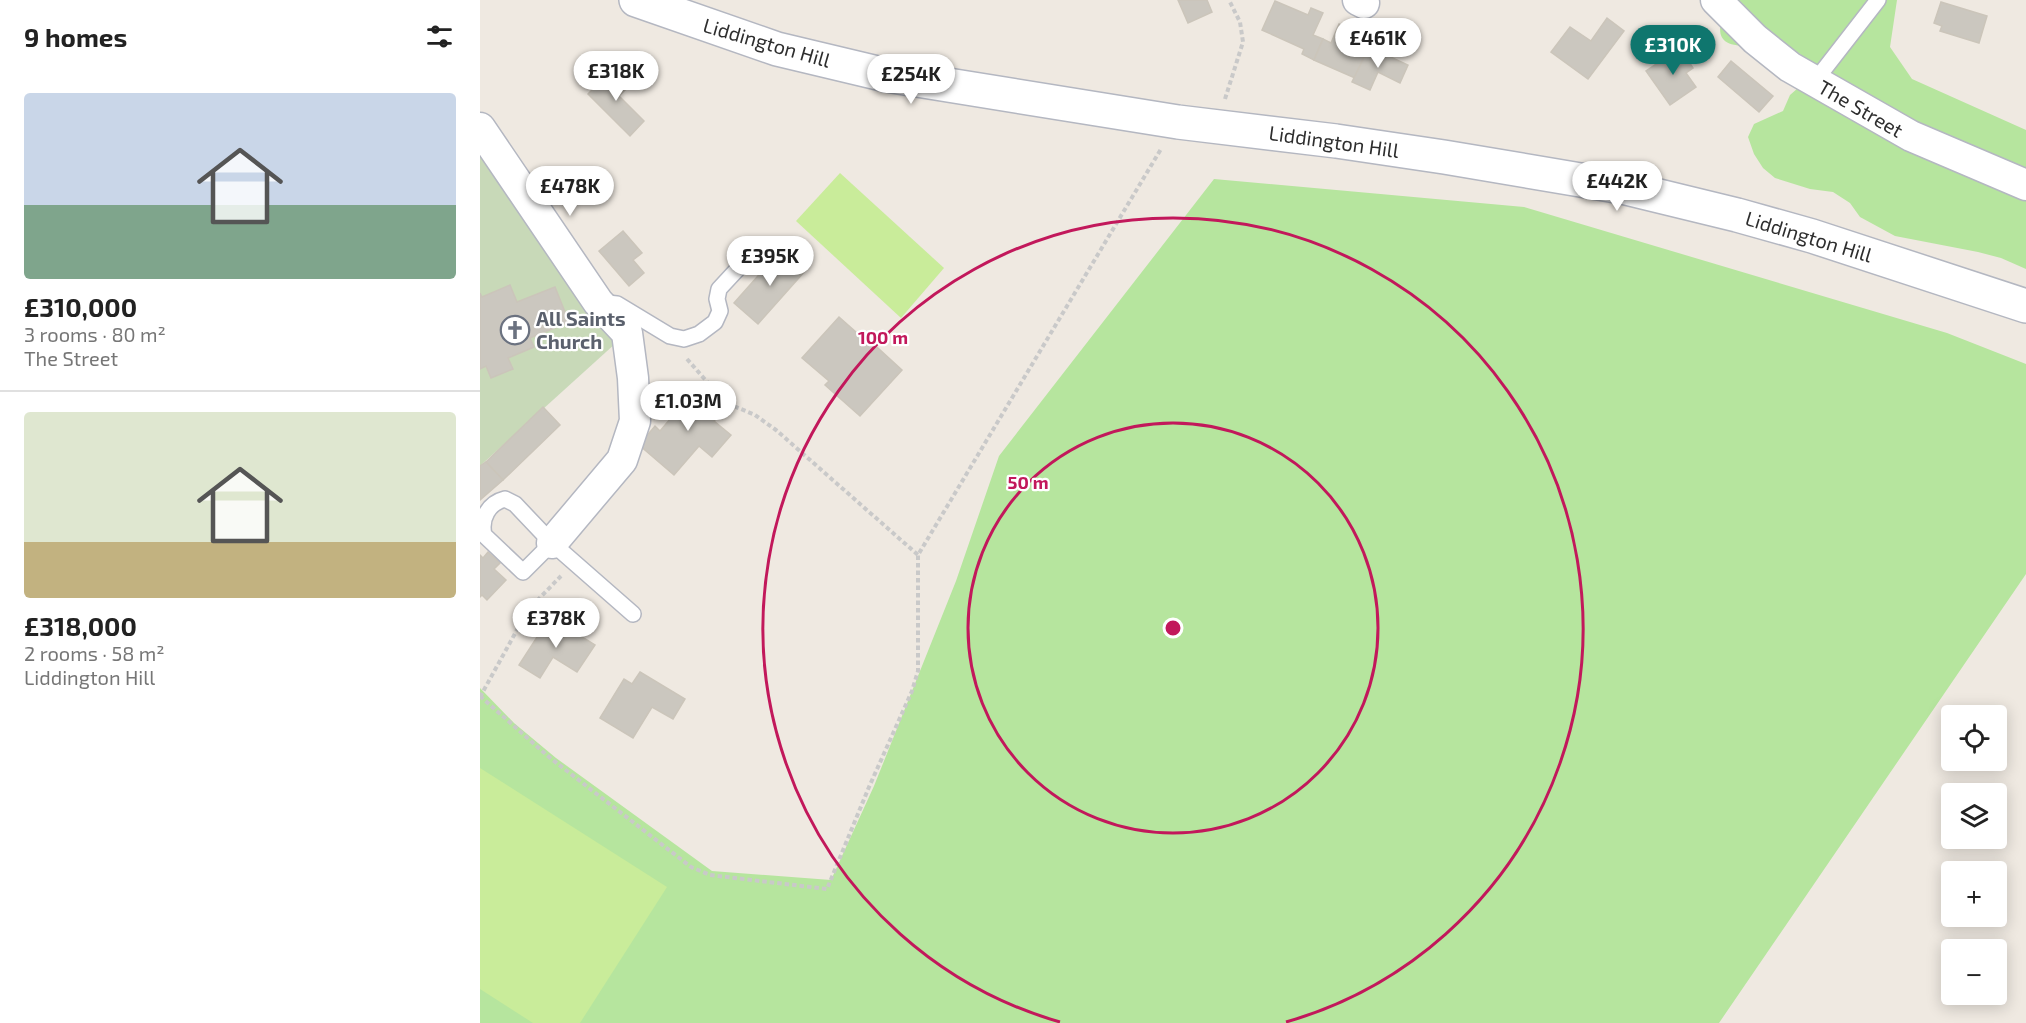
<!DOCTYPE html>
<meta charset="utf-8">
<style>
:root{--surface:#fff;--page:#f2f2f2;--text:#222;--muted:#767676;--line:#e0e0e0;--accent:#0f766e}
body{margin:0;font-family:"Exo 2",sans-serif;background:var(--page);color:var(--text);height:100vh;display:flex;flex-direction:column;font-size:22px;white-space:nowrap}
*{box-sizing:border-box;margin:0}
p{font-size:20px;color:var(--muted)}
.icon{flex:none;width:33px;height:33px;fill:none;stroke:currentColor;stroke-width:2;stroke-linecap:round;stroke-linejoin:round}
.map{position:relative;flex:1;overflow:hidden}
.details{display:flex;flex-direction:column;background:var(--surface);width:480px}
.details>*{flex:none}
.controls{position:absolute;left:1461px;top:705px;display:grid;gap:12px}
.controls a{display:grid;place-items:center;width:66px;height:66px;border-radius:6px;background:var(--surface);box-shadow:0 3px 15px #0003;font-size:30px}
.price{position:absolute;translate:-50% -51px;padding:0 14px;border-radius:21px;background:#fff;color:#222;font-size:20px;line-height:39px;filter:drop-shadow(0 2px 3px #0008)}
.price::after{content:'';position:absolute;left:50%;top:36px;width:18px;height:14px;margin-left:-9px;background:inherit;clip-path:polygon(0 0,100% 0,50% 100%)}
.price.current{background:var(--accent);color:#fff}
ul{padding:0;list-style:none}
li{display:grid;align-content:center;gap:12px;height:318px;padding:0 24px}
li+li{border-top:2px solid var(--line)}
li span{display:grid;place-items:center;height:186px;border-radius:6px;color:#555}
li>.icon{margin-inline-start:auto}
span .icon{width:108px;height:108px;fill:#fffc;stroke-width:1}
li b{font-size:26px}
h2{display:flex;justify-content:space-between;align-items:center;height:72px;padding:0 24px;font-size:26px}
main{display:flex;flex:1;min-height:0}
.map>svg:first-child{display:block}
</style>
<main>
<section class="details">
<h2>9 homes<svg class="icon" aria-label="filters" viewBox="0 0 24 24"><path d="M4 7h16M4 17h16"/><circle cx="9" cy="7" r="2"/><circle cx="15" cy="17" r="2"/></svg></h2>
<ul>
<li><span style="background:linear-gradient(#c9d6e8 60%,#7fa58c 0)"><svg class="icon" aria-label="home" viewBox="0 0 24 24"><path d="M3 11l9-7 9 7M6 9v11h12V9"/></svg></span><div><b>£310,000</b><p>3 rooms · 80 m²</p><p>The Street</p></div></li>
<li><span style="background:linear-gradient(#dfe7d0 70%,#c2b280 0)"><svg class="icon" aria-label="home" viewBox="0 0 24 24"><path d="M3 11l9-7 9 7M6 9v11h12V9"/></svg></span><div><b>£318,000</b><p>2 rooms · 58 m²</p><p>Liddington Hill</p></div></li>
</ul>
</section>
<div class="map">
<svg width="1546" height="1023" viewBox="0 0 1546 1023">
<rect width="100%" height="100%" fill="#efe9e1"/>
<g fill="#b6e59e">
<path d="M1248,0H1417L1410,47L1432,79L1546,130V269L1521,258L1498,252L1415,236L1380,217L1370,203L1353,192L1330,189L1295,178L1283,168L1274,154L1268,137L1274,124L1303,111L1310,95L1318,88L1328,62C1323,55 1310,46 1300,45C1295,43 1287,45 1281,46C1239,48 1232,40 1248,0Z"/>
<polygon points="734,179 1044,207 1467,333 1546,364 1546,574 1239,1023 0,1023 0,688 34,723 76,758 232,871 351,880 394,786 476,581 519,456"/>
</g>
<polygon fill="#c8d9b8" points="0,128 147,333 0,466"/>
<g fill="#c9ec9a">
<polygon points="360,173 464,268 421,318 316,221"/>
<polygon points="0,768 187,887 100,1023 53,1023 0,989"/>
</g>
<g fill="#cbc7bf" stroke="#cbc5ba" stroke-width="1.5">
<polygon points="698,0 727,0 732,12 708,23"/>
<polygon points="795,1 828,15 831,8 843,13 833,35 843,39 834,60 822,54 824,49 782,30"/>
<polygon points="1461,2 1507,16 1499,43 1460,31 1462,26 1454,23"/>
<polygon points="1127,18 1144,31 1108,79 1071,52 1090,27 1111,41"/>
<polygon points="859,24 880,34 884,26 896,31 875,78 834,60 843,39 851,43"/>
<polygon points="889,47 928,65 920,83 898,72 890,90 872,82"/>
<polygon points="1200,48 1213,68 1206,73 1216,87 1190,105 1166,71"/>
<polygon points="1251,61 1293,96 1279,112 1238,77"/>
<polygon points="134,68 150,85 139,96 164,121 150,136 108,94"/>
<polygon points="143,231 162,253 153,260 164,273 149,286 119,251"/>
<polygon points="301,250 325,271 278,324 254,303"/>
<polygon points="30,285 37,302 75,287 89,322 50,338 54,347 28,358 33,369 11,378 6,366 0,369 0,293 2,297"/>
<polygon points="359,317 385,340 387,338 422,370 380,416 345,385 349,381 322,358"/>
<polygon points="218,386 245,409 234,421 251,435 232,457 219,446 194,475 159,445 175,426 180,431"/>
<polygon points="63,407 80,425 23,480 6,462"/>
<polygon points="6,462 23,480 0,500 0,466"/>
<polygon points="8,552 20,563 14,569 26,580 7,600 2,595 0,597 0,555 3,558"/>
<polygon points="70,617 115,645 97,672 73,657 60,678 39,665"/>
<polygon points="160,672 205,699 193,719 172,707 153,738 120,718 144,679 152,684"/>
</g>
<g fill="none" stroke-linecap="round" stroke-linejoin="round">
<g stroke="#b4b7c1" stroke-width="18">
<g id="service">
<polyline points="1335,81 1398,0"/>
<polyline points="127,303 137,304 190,336 204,339 219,334 235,322 240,311 237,299 239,289 278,247"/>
<path d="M72,543L43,572L4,535C0,518 9,503 25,499L35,504L72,543L153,614"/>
</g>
</g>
<g stroke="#b4b7c1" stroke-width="33">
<g id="minor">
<polyline points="878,0 884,3"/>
<polyline points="1236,0 1275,39 1310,67 1431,136 1546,185"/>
<polyline points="0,128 118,302 147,333 153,378 155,421 142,460 72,543"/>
</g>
</g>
<g stroke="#b4b7c1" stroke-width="36">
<polyline id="secondary" points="156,0 297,49 406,75 698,122 856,141 964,157 1142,187 1257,215 1332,236 1546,306"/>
</g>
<g stroke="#c9c9c9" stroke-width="4" stroke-dasharray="4.5 3" stroke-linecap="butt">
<polyline points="745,99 763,42 760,22 749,0"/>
<polyline points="207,359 236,392 249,404 275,415 296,430 438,555"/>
<polyline points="0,696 69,757 211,867 230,875 347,889 389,787 432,691 438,671 438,555 681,149"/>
<polyline points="0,697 48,610 81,576"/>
</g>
<use href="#service" stroke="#fff" stroke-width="15"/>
<use href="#minor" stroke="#fff" stroke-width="30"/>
<use href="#secondary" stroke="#fff" stroke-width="33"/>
</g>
<g fill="none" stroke="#c2185b" stroke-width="3">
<circle cx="693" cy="628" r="205"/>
<path d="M580 1022A410 410 0 1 1 806 1022"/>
</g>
<defs>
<g id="church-ring" transform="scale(1.5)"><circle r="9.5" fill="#fff" stroke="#6b7280" stroke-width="1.5"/><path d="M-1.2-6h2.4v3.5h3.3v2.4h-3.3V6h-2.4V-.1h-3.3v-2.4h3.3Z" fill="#6b7280"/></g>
</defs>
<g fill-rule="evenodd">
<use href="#church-ring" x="35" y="330"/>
</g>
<g text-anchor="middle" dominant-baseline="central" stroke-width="4.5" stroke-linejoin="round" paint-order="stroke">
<g font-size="20" fill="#2e2e2e" stroke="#fff">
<text transform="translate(287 42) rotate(16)">Liddington Hill</text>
<text transform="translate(1381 108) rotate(30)">The Street</text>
<text transform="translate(854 141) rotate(8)">Liddington Hill</text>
<text transform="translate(1329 236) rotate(17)">Liddington Hill</text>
</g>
<g font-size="20" font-weight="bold" fill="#5b616d" stroke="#fff" text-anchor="start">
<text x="56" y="318">All Saints<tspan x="56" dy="23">Church</tspan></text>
</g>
</g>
<circle cx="693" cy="628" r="9" fill="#c2185b" stroke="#fff" stroke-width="3"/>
<g font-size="18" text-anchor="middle" font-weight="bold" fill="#c2185b" stroke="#fff" stroke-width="4.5" stroke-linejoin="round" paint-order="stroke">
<text x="403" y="344">100 m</text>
<text x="548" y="489">50 m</text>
</g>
</svg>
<div class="controls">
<a><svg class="icon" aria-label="locate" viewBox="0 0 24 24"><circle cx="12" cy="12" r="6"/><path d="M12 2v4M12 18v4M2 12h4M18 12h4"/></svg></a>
<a><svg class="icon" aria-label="layers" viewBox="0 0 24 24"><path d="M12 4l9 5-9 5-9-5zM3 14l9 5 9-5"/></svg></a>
<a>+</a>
<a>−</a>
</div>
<b class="price" style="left:898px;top:69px">£461K</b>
<b class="price current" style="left:1193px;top:76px">£310K</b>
<b class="price" style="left:136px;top:102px">£318K</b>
<b class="price" style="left:431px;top:105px">£254K</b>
<b class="price" style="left:1137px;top:212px">£442K</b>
<b class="price" style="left:90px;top:217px">£478K</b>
<b class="price" style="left:290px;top:287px">£395K</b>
<b class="price" style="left:208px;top:432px">£1.03M</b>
<b class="price" style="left:76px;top:649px">£378K</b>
</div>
</main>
